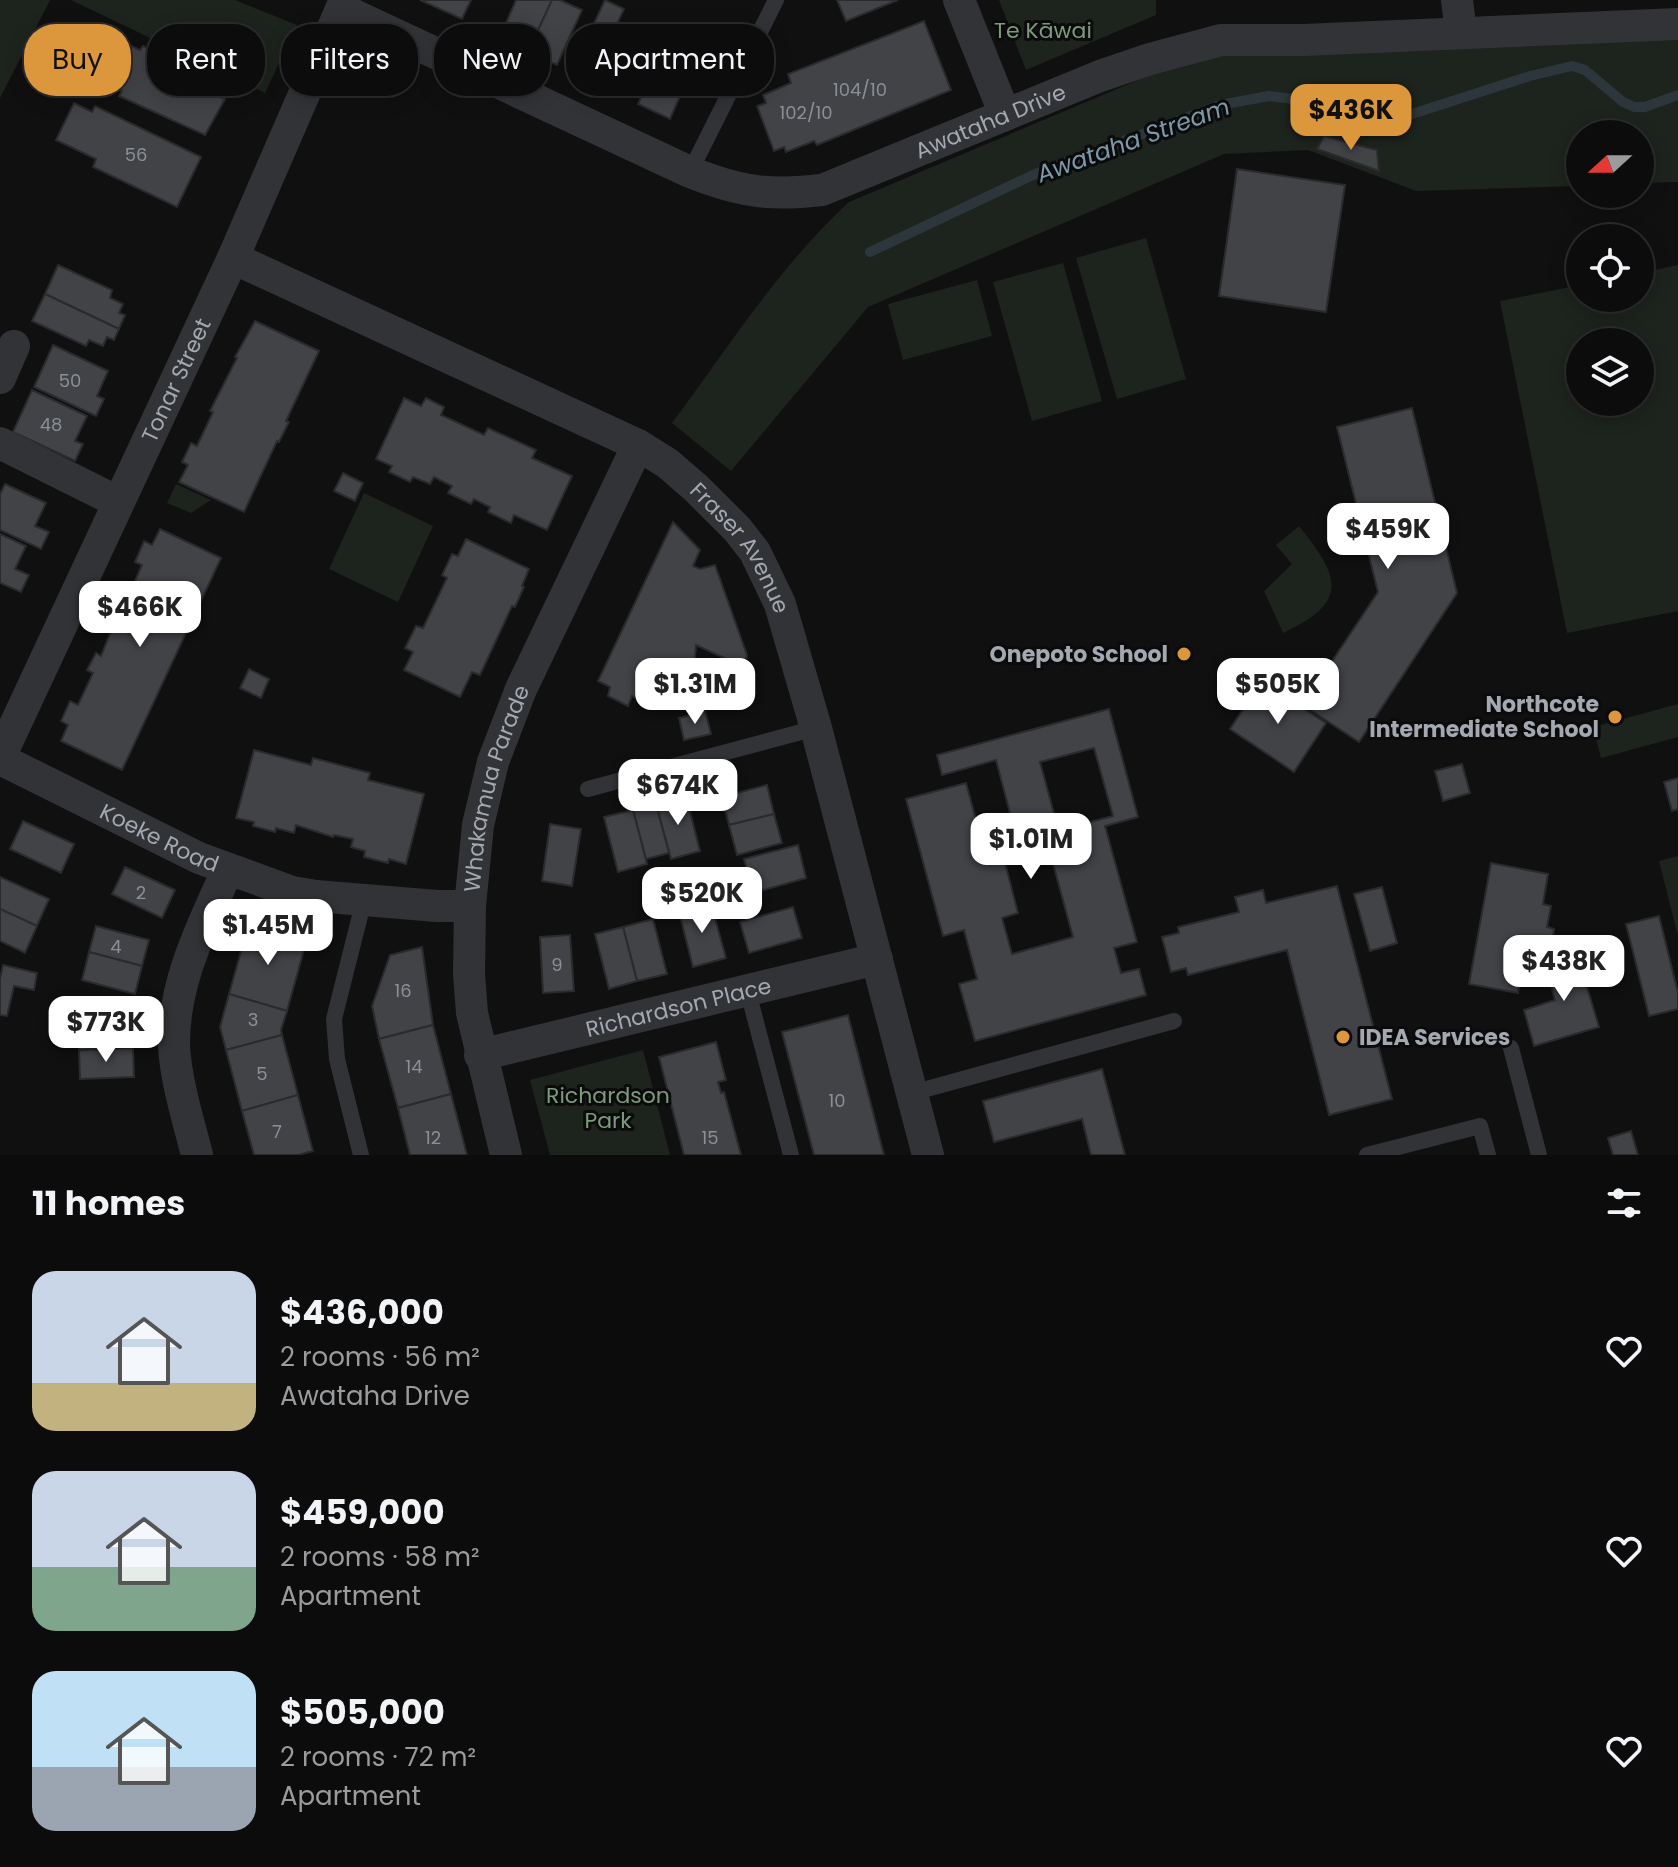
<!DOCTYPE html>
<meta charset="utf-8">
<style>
:root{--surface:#0c0c0d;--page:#1a1a1b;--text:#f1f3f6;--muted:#9a9b9d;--line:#2c2c2e;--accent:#dc973d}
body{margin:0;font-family:Poppins,sans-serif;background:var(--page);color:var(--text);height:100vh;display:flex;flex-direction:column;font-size:30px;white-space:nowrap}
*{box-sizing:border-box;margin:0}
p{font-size:26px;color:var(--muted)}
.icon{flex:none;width:44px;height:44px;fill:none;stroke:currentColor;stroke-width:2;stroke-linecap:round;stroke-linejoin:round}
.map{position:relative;height:1155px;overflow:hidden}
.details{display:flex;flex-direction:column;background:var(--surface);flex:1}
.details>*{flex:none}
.hud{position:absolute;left:24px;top:24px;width:800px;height:72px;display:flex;gap:16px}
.needle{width:52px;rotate:249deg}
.tools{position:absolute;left:1566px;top:120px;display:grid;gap:16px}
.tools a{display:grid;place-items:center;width:88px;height:88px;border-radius:50%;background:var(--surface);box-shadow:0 4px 20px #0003,0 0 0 2px var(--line);font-size:40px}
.price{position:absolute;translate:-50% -68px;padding:0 18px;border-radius:16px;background:#fff;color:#222;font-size:26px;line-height:52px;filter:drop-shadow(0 2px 4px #0008)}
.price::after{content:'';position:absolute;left:50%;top:48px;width:24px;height:18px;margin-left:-12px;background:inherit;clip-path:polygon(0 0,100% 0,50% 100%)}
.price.active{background:var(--accent);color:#111}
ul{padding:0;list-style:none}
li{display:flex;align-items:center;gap:24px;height:200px;padding:0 32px}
li span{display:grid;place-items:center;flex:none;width:224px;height:160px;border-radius:24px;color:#555}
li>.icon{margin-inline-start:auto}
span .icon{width:96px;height:96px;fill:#fffc;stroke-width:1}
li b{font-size:34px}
h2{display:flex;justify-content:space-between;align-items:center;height:96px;padding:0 32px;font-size:34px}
.chip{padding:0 28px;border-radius:32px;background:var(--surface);box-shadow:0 4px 20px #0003,0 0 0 2px var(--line);font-size:28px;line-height:72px}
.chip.active{background:var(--accent);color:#111}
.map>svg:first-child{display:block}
</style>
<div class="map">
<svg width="1678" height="1155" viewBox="0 0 1678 1155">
<rect width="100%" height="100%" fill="#101011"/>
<g fill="#1d231d" fill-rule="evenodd">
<polygon points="0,0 50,0 0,98"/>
<polygon points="71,0 235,0 297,25 265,93"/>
<polygon points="999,0 1156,0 1156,15 1026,70"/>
<path d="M1678,39V182L1640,183V134H1580V186L1416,191L1308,150L1224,154L868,307L731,471L672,423C728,348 780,265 849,202L1231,41Z"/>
<polygon points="1146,238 1186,379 1117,399 1076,258"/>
<polygon points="1063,263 1102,401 1032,421 993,282"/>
<path d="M1678,265V611L1567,633L1500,301L1580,285V298H1640V273ZM1580,342H1640V402H1580Z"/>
<polygon points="977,280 992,336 903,360 888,304"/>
<polygon points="176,484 211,500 191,513 167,503"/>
<polygon points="364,493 433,526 398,602 329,569"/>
<path d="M1299,526C1340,577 1350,602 1283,633L1264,591L1292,564L1276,545Z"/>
<polygon points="1678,704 1678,737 1601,758 1593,727"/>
<polygon points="1678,856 1678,936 1659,861"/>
<polygon points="643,1050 670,1155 550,1155 530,1080"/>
</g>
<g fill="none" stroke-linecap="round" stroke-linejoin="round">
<polyline stroke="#2d363a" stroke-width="10" points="870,252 1033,175 1220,105 1269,96 1412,114 1530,76 1572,66 1585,70 1623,102 1634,107 1645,107 1678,95"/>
</g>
<g fill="#424347" stroke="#2a2b2d" stroke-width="2">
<polygon points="420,0 471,0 462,19"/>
<polygon points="516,0 552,0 528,52 499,39"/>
<polygon points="552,0 560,0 582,10 557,65 528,52"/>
<polygon points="605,0 624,9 617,24 641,35 639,39 642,41 618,92 586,77 603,40 589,34"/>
<polygon points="837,0 898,0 846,21"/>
<polygon points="924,21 951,90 817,145 814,141 786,152 784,147 774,151 757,106 766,103 763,95 791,83 788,74"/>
<polygon points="658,24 676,33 669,48 696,60 670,119 638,104 656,64 643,59"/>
<polygon points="102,33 140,50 143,46 228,86 222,98 225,99 205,135 119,96 122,91 84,73"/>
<polygon points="74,103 92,112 95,106 201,157 177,207 93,167 96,159 56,140"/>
<polygon points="1324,136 1377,150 1379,171 1317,149"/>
<polygon points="1237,169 1345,185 1326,312 1219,296"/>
<polygon points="58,265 112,290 110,298 123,304 119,313 125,315 119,329 45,294"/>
<polygon points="45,294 119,329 114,340 107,337 103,346 89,340 86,346 32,321"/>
<polygon points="255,321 319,351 286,421 289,422 279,442 277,441 244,512 179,482 188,465 182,462 191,443 197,446 213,412 210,411 237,358 235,357"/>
<polygon points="53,345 108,371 97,396 104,399 96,416 34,387"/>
<polygon points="32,390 87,416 75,441 83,444 75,461 13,432"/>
<polygon points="404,398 421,406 426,398 444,407 441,415 484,435 488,428 536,450 532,458 572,476 547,530 514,515 511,523 488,512 490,507 474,499 471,504 448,493 452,486 434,477 430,484 413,477 410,482 389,472 392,466 376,459"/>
<polygon points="1412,408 1457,593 1359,742 1303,705 1378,592 1337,427"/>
<polygon points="343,473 363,483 355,501 334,491"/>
<polygon points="5,484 46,503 35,526 49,532 41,549 0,530 0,494"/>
<polygon points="673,522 700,550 693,566 700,569 715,565 747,655 744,667 696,645 693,682 656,693 651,705 632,696 628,706 608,696 610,687 598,681"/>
<polygon points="160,529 221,558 122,770 61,741 68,725 61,721 70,701 78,705 93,673 87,670 96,653 101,656 125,596 128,597 142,565 135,562 144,541 152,545"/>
<polygon points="0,534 26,546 15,569 29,575 21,592 0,583"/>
<polygon points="466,539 529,569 522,586 524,587 515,607 512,606 480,675 472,672 460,697 404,670 413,652 405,648 416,626 423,628 447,578 442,575 452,554 458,556"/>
<polygon points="249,669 269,679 261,698 240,688"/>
<polygon points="1262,681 1326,723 1294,772 1230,729"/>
<polygon points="1109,709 1138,817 1105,826 1137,942 1114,948 1121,973 1139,969 1146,995 975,1041 959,984 977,979 964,930 943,936 906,799 966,783 976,820 993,816 1018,913 1002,918 1012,954 1073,937 1045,834 1113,816 1094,748 1040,762 1056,821 1015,832 996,760 942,775 937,755"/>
<polygon points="705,711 711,734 684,740 679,718"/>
<polygon points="254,750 311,765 313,758 370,773 368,780 424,794 406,864 389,859 388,863 364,857 365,851 351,847 353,839 334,835 333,837 296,825 294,833 276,828 275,832 253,826 254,822 236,818"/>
<polygon points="1462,764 1470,793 1443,801 1435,771"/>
<polygon points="1678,778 1678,809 1672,811 1664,782"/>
<polygon points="767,785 774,814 729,825 722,797"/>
<polygon points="686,796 700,851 671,859 656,804"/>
<polygon points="656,804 669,853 646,859 633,810"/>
<polygon points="633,810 647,864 618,872 604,817"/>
<polygon points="774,814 782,843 737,855 729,825"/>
<polygon points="23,821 74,844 61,873 10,849"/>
<polygon points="550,824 581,829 572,886 542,881"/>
<polygon points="798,845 806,878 753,893 744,859"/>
<polygon points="1491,863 1548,874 1543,904 1551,906 1547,927 1554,929 1551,950 1538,948 1534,966 1523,964 1518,993 1469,984"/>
<polygon points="125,867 175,890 162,918 112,894"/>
<polygon points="0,877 49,899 37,926 0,909"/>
<polygon points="1337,886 1392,1099 1329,1115 1287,950 1188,975 1186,968 1171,972 1162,937 1179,933 1178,927 1239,912 1235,897 1263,890 1266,903"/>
<polygon points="1382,887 1397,943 1370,951 1354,894"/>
<polygon points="711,904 726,958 693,967 679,912"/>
<polygon points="793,907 802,938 749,953 740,922"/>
<polygon points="0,909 37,926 25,953 0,941"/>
<polygon points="1659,916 1678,993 1678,1009 1649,1016 1626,924"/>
<polygon points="653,919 667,974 637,981 623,927"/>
<polygon points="249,923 307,939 287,1011 229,994"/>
<polygon points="96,926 149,940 142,966 89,952"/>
<polygon points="623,927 637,981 609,989 595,934"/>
<polygon points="570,935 574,991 543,993 540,937"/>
<polygon points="1574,944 1599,1027 1534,1046 1524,1010 1555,1000 1550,982 1559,979 1551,950"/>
<polygon points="422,947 433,1025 379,1039 372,1006 390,955"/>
<polygon points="89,952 142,966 135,994 82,980"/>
<polygon points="3,965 37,973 34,990 14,986 7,1016 0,1015 0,979"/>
<polygon points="229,994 287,1011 281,1030 282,1035 226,1050 220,1027"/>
<polygon points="848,1015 884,1155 814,1155 782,1032"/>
<polygon points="132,1019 133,1048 79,1050 78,1020"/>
<polygon points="433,1025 451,1094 398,1108 379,1039"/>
<polygon points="282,1035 298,1095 242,1111 226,1050"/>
<polygon points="716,1042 726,1080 718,1082 721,1093 724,1092 741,1155 684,1155 659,1057"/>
<polygon points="133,1048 134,1077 80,1079 79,1050"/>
<polygon points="1102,1069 1125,1155 1091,1155 1082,1119 994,1142 983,1101"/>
<polygon points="451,1094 467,1155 410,1155 398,1108"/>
<polygon points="298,1095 313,1151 298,1155 254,1155 242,1111"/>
<polygon points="1631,1131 1638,1155 1613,1155 1608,1138"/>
</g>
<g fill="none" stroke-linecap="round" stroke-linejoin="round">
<g stroke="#323336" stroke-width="16">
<polyline points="690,172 776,0"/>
<polyline points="588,789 816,728"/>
<polyline points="748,992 791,1155"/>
<polyline points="1511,1048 1539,1155"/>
<polyline points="912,1093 1174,1021"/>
<polyline points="361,1155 337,1059 334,1019 364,900"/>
<polyline points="1367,1155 1480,1126 1488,1155"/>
</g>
<g stroke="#323336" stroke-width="32">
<polyline points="959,0 1005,115"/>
<polyline points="1457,0 1461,33"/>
<path id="s1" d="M341,9L690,172C740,192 769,196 822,190L1100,76L1150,59L1221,40H1303L1678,24"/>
<path id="s2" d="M233,258L638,445L667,463L696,488L737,529L755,552L780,604L816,728L928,1155"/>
<polyline points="0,378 14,346"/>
<polyline points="0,443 118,502"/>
<path id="s3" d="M0,757L233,258L345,0"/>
<path id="s4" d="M0,759L199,858L292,892L316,896L437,906H470"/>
<path id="s5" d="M480,1055L877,959"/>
<path d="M197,1155C188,1119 176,1082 174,1046C173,982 203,925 228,869"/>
<path id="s6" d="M506,1155L472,1013L469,974L470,906L478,825L493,762L521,689L638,445"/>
</g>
</g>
<g fill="#dc973d" stroke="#0b0b0c" stroke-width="3">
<circle cx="1184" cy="654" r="8"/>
<circle cx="1615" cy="717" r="8"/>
<circle cx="1343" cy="1037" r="8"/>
</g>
<g text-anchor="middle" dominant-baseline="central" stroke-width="6" stroke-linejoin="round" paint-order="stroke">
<g font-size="18" fill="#8b8f96">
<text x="860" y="89">104/10</text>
<text x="806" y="112">102/10</text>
<text x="136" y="154">56</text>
<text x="70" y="380">50</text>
<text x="51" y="424">48</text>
<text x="141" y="892">2</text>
<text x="116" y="946">4</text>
<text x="557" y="964">9</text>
<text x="403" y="990">16</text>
<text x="253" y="1019">3</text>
<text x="414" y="1066">14</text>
<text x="262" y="1073">5</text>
<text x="837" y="1100">10</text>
<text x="277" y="1131">7</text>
<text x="433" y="1137">12</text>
<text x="710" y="1137">15</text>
</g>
<g font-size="22" fill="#7d9a7c" stroke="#0b0b0c">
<text x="1043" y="30">Te Kāwai</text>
<text x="608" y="1095">Richardson<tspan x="608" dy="25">Park</tspan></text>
</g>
<g font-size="22" fill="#a3a8b1" stroke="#0b0b0c">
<text stroke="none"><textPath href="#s1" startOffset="702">Awataha Drive</textPath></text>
<text stroke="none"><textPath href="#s3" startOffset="416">Tonar Street</textPath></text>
<text stroke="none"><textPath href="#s2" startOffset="594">Fraser Avenue</textPath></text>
<text stroke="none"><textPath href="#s6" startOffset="374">Whakamua Parade</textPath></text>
<text stroke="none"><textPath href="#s4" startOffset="178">Koeke Road</textPath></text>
<text stroke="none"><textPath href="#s5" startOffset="204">Richardson Place</textPath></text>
</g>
<g font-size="22" font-weight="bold" fill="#a3a8b1" stroke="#0b0b0c" text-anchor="end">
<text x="1168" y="654">Onepoto School</text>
<text x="1599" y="704">Northcote<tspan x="1599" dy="25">Intermediate School</tspan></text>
<text x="1359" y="1037" text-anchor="start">IDEA Services</text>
</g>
<g font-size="24" font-style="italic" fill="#7d99a9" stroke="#0b0b0c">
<text transform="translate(1133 140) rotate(-20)">Awataha Stream</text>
</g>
</g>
</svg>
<div class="tools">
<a><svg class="needle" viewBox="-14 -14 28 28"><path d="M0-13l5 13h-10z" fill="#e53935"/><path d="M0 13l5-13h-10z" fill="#9a9b9d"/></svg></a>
<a><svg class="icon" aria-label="locate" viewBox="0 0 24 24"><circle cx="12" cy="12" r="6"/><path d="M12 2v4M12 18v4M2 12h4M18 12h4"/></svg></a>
<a><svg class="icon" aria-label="layers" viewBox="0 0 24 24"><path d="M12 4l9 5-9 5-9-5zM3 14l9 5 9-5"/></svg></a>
</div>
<b class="price active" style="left:1351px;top:152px">$436K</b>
<b class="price" style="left:1388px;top:571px">$459K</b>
<b class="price" style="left:140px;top:649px">$466K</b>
<b class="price" style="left:695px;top:726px">$1.31M</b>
<b class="price" style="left:1278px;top:726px">$505K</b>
<b class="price" style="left:678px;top:827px">$674K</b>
<b class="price" style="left:1031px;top:881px">$1.01M</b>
<b class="price" style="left:702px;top:935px">$520K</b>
<b class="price" style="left:268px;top:967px">$1.45M</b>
<b class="price" style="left:1564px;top:1003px">$438K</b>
<b class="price" style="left:106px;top:1064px">$773K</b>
<div class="hud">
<a class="chip active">Buy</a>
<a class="chip">Rent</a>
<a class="chip">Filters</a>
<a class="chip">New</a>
<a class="chip">Apartment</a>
</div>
</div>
<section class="details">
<h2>11 homes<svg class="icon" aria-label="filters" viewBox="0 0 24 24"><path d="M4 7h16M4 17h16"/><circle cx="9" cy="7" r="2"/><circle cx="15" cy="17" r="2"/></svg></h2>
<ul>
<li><span style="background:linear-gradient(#c9d6e8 70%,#c2b280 0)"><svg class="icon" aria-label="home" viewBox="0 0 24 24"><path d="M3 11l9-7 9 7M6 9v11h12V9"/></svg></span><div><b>$436,000</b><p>2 rooms · 56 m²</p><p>Awataha Drive</p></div><svg class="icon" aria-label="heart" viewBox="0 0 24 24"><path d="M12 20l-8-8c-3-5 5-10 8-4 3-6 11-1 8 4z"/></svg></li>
<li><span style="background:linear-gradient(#c9d6e8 60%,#7fa58c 0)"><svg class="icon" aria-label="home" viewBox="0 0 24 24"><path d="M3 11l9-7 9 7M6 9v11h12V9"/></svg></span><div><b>$459,000</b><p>2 rooms · 58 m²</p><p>Apartment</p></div><svg class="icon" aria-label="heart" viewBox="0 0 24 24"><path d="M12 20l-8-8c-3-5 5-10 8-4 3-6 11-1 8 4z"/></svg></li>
<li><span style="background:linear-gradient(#bfe0f5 60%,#9aa5b1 0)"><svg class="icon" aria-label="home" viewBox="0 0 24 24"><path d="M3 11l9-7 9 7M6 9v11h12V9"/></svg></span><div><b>$505,000</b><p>2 rooms · 72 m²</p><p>Apartment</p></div><svg class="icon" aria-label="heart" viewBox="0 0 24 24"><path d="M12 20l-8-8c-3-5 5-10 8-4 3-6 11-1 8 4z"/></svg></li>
</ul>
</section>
